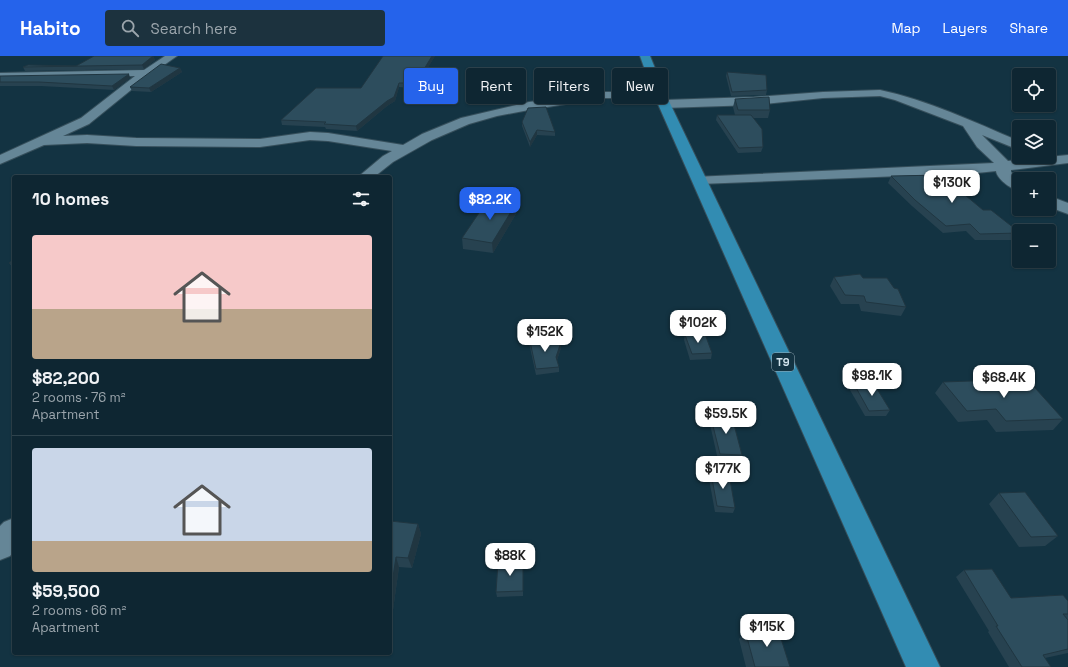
<!DOCTYPE html>
<meta charset="utf-8">
<style>
:root{--surface:#0e2632;--page:#1c323e;--text:#f1f3f6;--muted:#9ba5ac;--line:#2e434d;--accent:#2563eb}
body{margin:0;font-family:"Space Grotesk",sans-serif;background:var(--page);color:var(--text);height:100vh;display:flex;flex-direction:column;font-size:15px;white-space:nowrap}
*{box-sizing:border-box;margin:0}
p{font-size:13px;color:var(--muted)}
.icon{flex:none;width:22px;height:22px;fill:none;stroke:currentColor;stroke-width:2;stroke-linecap:round;stroke-linejoin:round}
.map{position:relative;flex:1;overflow:hidden}
.panel{position:absolute;left:12px;top:119px;width:380px;height:480px;display:flex;flex-direction:column;background:var(--surface);border-radius:4px;box-shadow:0 1px 3px #0004,0 0 0 1px var(--line)}
.panel>*{flex:none}
.banner{position:absolute;left:404px;top:12px;width:380px;height:36px;display:flex;gap:8px}
.buttons{position:absolute;left:1012px;top:12px;display:grid;gap:8px}
.buttons a{display:grid;place-items:center;width:44px;height:44px;border-radius:4px;background:var(--surface);box-shadow:0 1px 3px #0004,0 0 0 1px var(--line);font-size:20px}
.price{position:absolute;translate:-50% -34px;padding:0 9px;border-radius:8px;background:#fff;color:#222;font-size:13px;line-height:26px;filter:drop-shadow(0 1px 2px #0008)}
.price::after{content:'';position:absolute;left:50%;top:24px;width:12px;height:9px;margin-left:-6px;background:inherit;clip-path:polygon(0 0,100% 0,50% 100%)}
.price.selected{background:var(--accent);color:#fff}
ul{padding:0;list-style:none}
li{display:grid;align-content:center;gap:8px;height:212px;padding:0 20px}
li+li{border-top:1px solid var(--line)}
li span{display:grid;place-items:center;height:124px;border-radius:4px;color:#555}
li>.icon{margin-inline-start:auto}
span .icon{width:72px;height:72px;fill:#fffc;stroke-width:1}
li b{font-size:17px}
h2{display:flex;justify-content:space-between;align-items:center;height:48px;padding:0 20px;font-size:17px}
.chip{padding:0 14px;border-radius:4px;background:var(--surface);box-shadow:0 1px 3px #0004,0 0 0 1px var(--line);font-size:14px;line-height:36px}
.chip.selected{background:var(--accent);color:#fff}
header{display:flex;align-items:center;gap:24px;box-sizing:border-box;height:56px;padding:0 20px;background:var(--accent);color:#fff}
header strong{font-size:19px}
nav{display:flex;gap:22px;margin-inline-start:auto;font-size:14px}
.search{width:280px;height:36px;background:var(--page);display:flex;align-items:center;gap:10px;box-sizing:border-box;padding:0 14px;border-radius:4px;color:var(--muted);font-size:15px}
.map>svg:first-child{display:block}
</style>
<header>
<strong>Habito</strong>
<div class="search"><svg class="icon" aria-label="search" viewBox="0 0 24 24"><circle cx="10" cy="10" r="6"/><path d="M15 15l6 6"/></svg>Search here</div>
<nav><a>Map</a><a>Layers</a><a>Share</a></nav>
</header>
<div class="map">
<svg width="1068" height="611" viewBox="0 0 1068 611">
<rect width="100%" height="100%" fill="#133342"/>
<g fill="none" stroke-linecap="round" stroke-linejoin="round">
<g stroke="#364f5b" stroke-width="2">
<g id="minor">
<polygon points="165,0 177,0 147,21 89,68 63,80 87,79 136,82 260,83 310,76 328,77 403,89 422,78 461,62 529,46 603,36 660,36 664,37 666,39 664,41 660,42 603,42 529,54 497,60 469,68 432,84 393,106 374,121 358,121 383,100 392,95 328,85 310,84 260,91 136,90 87,87 44,89 0,108 0,99 81,62 135,20 0,23 0,17 144,14"/>
<path d="M880,34C928,44 974,66 1019,85V94L982,79L1008,105L1068,99V107L1011,114V116L1020,123L1019,135C1011,133 997,123 996,115L977,117L699,128L694,127L692,124L694,121L994,107L977,91L963,70L895,44L880,40L823,42L754,49L664,52L660,51L658,48L660,45L664,44L754,41L823,36Z"/>
<polygon points="1049,140 1068,147 1068,158 1049,151"/>
<polygon points="14,462 14,495 10,500 0,504 0,470 4,466"/>
</g>
</g>
<g stroke="#364f5b" stroke-width="2">
<polygon id="trunk" points="640,0 650,0 666,39 940,611 906,611 654,39"/>
</g>
<use href="#minor" fill="#658697" fill-rule="evenodd"/>
<use href="#trunk" fill="#328cb2" fill-rule="evenodd"/>
</g>
<g fill="#274250">
<polygon points="153,0 155,4 144,13 25,15 23,11 76,10"/>
<polygon points="435,0 418,27 414,27 410,32 399,31 395,45 387,50 357,75 326,73 325,71 282,69 281,64 361,32"/>
<polygon points="180,12 182,16 151,36 132,35 130,31"/>
<polygon points="727,16 767,34 766,39 731,40 726,20"/>
<polygon points="0,20 130,22 114,34 41,30 0,30"/>
<polygon points="735,43 770,54 768,62 753,62 763,91 761,96 738,97 716,64 717,59 735,59 733,51"/>
<polygon points="522,66 555,76 555,80 537,79 530,91 522,70"/>
<polygon points="891,120 983,154 1019,176 1019,180 1016,184 975,184 966,175 943,177 912,150 888,127"/>
<polygon points="517,156 493,197 463,193 462,182"/>
<polygon points="14,203 14,213 9,207"/>
<polygon points="834,221 863,222 906,251 901,260 861,255 859,248 841,248 830,230"/>
<polygon points="685,279 712,297 711,303 690,304 684,284"/>
<polygon points="529,281 561,286 561,292 557,304 559,311 559,316 536,319 529,287"/>
<polygon points="943,326 1063,363 1053,374 996,376 987,364 958,366 935,337"/>
<polygon points="854,328 890,354 886,360 865,360 850,334"/>
<polygon points="710,358 742,399 740,404 718,404 709,364"/>
<polygon points="711,417 735,452 733,457 715,456 709,423"/>
<polygon points="999,437 1058,480 1045,490 1019,491 989,448"/>
<polygon points="390,465 418,468 421,478 412,512 399,511 393,554 390,554"/>
<polygon points="523,507 523,540 497,541 496,536"/>
<polygon points="964,514 1011,542 1068,545 1068,597 1045,602 1051,611 1009,611 988,576 989,575 956,521"/>
<polygon points="745,574 790,611 746,611 739,583"/>
</g>
<g fill="#203641">
<polygon points="153,0 155,4 144,13 142,9"/>
<polygon points="432,0 435,0 418,27 418,23"/>
<polygon points="180,12 182,16 151,36 149,32"/>
<polygon points="129,18 130,22 114,34 112,30"/>
<polygon points="414,23 414,27 410,32 410,27"/>
<polygon points="399,27 399,31 395,45 387,50 357,75 356,70"/>
<polygon points="537,74 537,79 530,91 530,86"/>
<polygon points="517,146 517,156 493,197 492,187"/>
<polygon points="561,286 561,292 556,307 556,301"/>
<polygon points="418,468 421,478 412,512 408,502"/>
<polygon points="396,501 399,511 393,554 390,546 390,541"/>
</g>
<g fill="#2d4d5d" stroke="#203641">
<polygon points="94,0 153,0 142,9 23,11 28,9 76,10"/>
<polygon points="383,0 432,0 418,23 414,23 410,27 399,27 394,41 387,45 356,70 324,68 326,66 281,64 316,32 361,32"/>
<polygon points="161,8 180,12 149,32 130,31"/>
<polygon points="727,16 766,19 767,34 732,36"/>
<polygon points="129,18 112,30 39,26 0,26 0,20"/>
<polygon points="769,41 770,54 738,54 735,43"/>
<polygon points="546,51 555,76 537,74 530,86 522,66 528,52"/>
<polygon points="717,59 751,59 762,73 763,91 739,92"/>
<polygon points="941,119 983,154 991,154 1019,176 1019,177 980,178 970,168 946,170 915,144 891,120"/>
<polygon points="489,142 517,146 492,187 462,182"/>
<polygon points="14,203 14,207 9,207"/>
<polygon points="860,218 863,222 887,222 894,232 898,233 906,251 866,246 864,240 845,239 834,221"/>
<polygon points="705,278 712,297 692,298 685,279"/>
<polygon points="529,281 561,286 556,301 559,311 536,313"/>
<polygon points="1027,323 1063,363 1006,365 996,353 967,355 943,326"/>
<polygon points="854,328 874,328 890,354 869,355"/>
<polygon points="710,358 732,361 742,399 720,398"/>
<polygon points="711,417 729,418 735,452 717,450"/>
<polygon points="1025,436 1058,480 1031,481 999,437"/>
<polygon points="390,465 418,468 408,502 396,501 390,541"/>
<polygon points="498,507 523,507 523,535 496,536"/>
<polygon points="992,513 1011,542 1063,539 1068,545 1068,558 1063,558 1068,564 1068,593 1043,599 1051,611 1022,611 996,570 998,570 964,514"/>
<polygon points="778,573 790,611 755,611 745,574"/>
</g>
<g text-anchor="middle" dominant-baseline="central" stroke-width="3" stroke-linejoin="round" paint-order="stroke">
<rect fill="#133342" stroke="#98aeb9" stroke-width="1" x="772" y="297" width="22" height="18" rx="3"/>
<g font-size="11" font-weight="bold" fill="#d1e3ec">
<text x="783" y="306">T9</text>
</g>
</g>
</svg>
<div class="buttons">
<a><svg class="icon" aria-label="locate" viewBox="0 0 24 24"><circle cx="12" cy="12" r="6"/><path d="M12 2v4M12 18v4M2 12h4M18 12h4"/></svg></a>
<a><svg class="icon" aria-label="layers" viewBox="0 0 24 24"><path d="M12 4l9 5-9 5-9-5zM3 14l9 5 9-5"/></svg></a>
<a>+</a>
<a>−</a>
</div>
<b class="price" style="left:952px;top:148px">$130K</b>
<b class="price selected" style="left:490px;top:165px">$82.2K</b>
<b class="price" style="left:698px;top:288px">$102K</b>
<b class="price" style="left:545px;top:297px">$152K</b>
<b class="price" style="left:872px;top:341px">$98.1K</b>
<b class="price" style="left:1004px;top:343px">$68.4K</b>
<b class="price" style="left:726px;top:379px">$59.5K</b>
<b class="price" style="left:723px;top:434px">$177K</b>
<b class="price" style="left:510px;top:521px">$88K</b>
<b class="price" style="left:767px;top:592px">$115K</b>
<div class="banner">
<a class="chip selected">Buy</a>
<a class="chip">Rent</a>
<a class="chip">Filters</a>
<a class="chip">New</a>
</div>
<section class="panel">
<h2>10 homes<svg class="icon" aria-label="filters" viewBox="0 0 24 24"><path d="M4 7h16M4 17h16"/><circle cx="9" cy="7" r="2"/><circle cx="15" cy="17" r="2"/></svg></h2>
<ul>
<li><span style="background:linear-gradient(#f6c9c9 60%,#b9a48a 0)"><svg class="icon" aria-label="home" viewBox="0 0 24 24"><path d="M3 11l9-7 9 7M6 9v11h12V9"/></svg></span><div><b>$82,200</b><p>2 rooms · 76 m²</p><p>Apartment</p></div></li>
<li><span style="background:linear-gradient(#c9d6e8 75%,#b9a48a 0)"><svg class="icon" aria-label="home" viewBox="0 0 24 24"><path d="M3 11l9-7 9 7M6 9v11h12V9"/></svg></span><div><b>$59,500</b><p>2 rooms · 66 m²</p><p>Apartment</p></div></li>
</ul>
</section>
</div>
